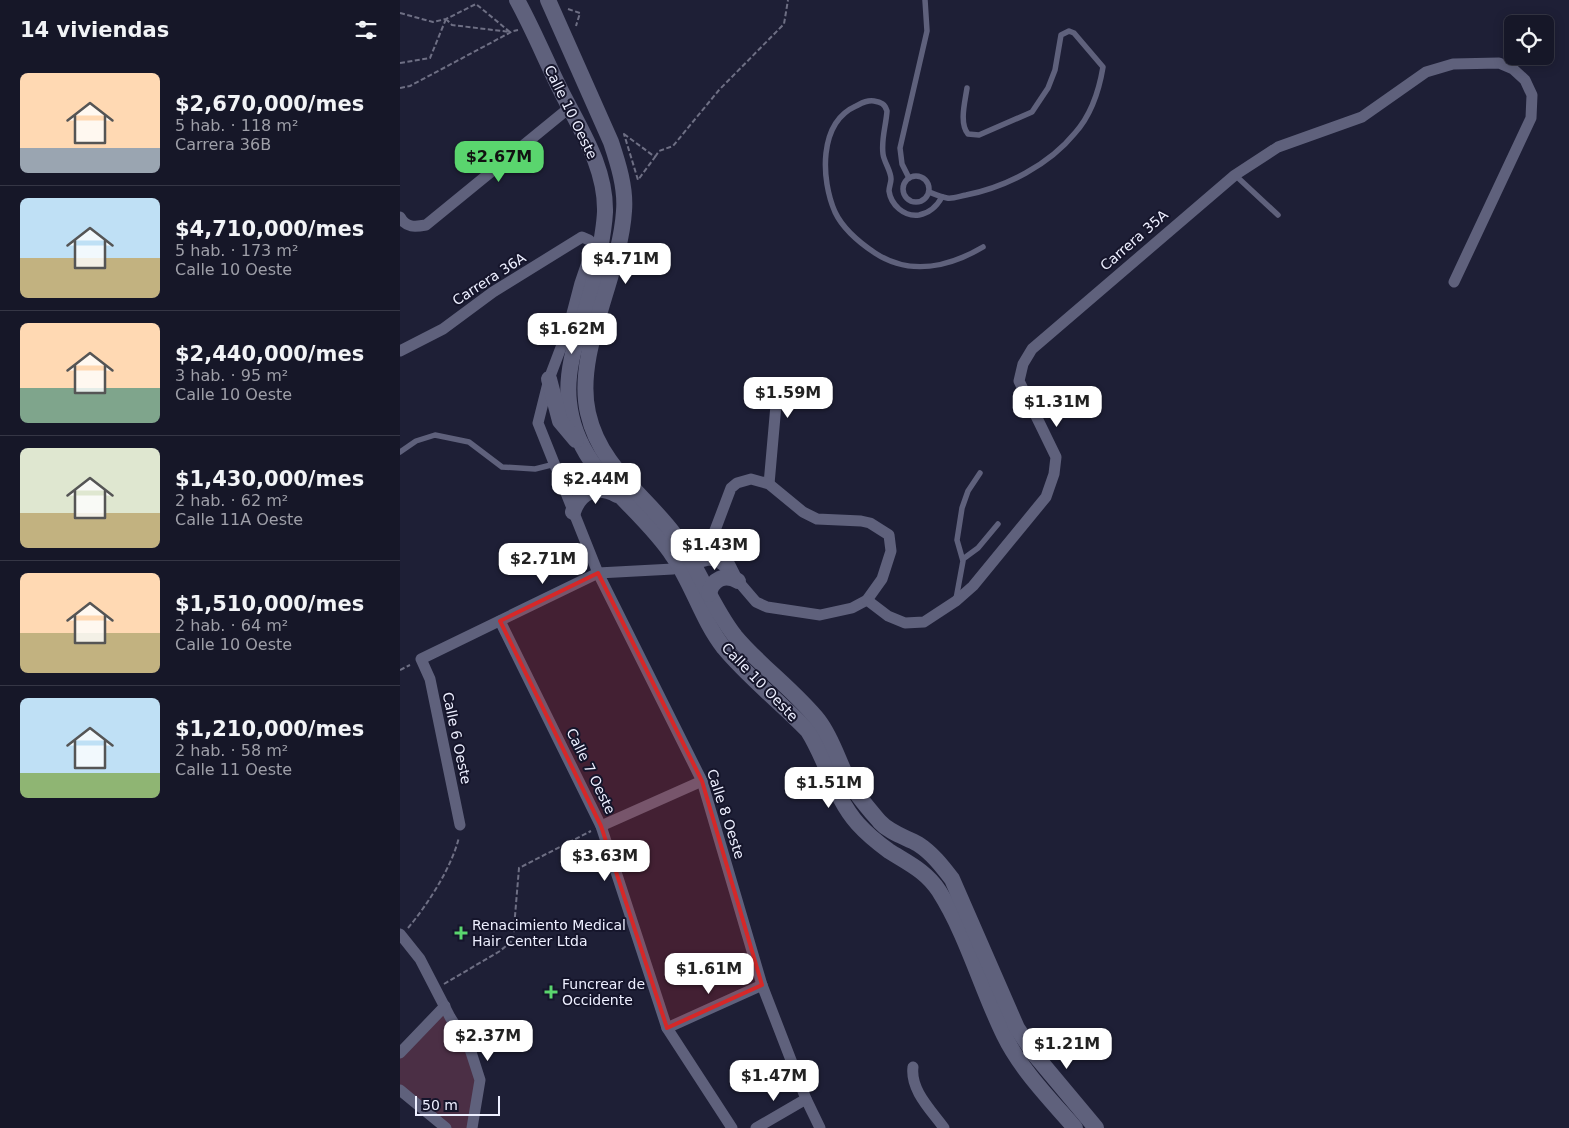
<!DOCTYPE html>
<html lang="es">
<meta charset="utf-8">
<style>
:root{--surface:#161728;--page:#232434;--text:#f1f3f6;--muted:#9e9fa8;--line:#353645;--accent:#5ad56e}
body{margin:0;font-family:"DejaVu Sans",sans-serif;background:var(--page);color:var(--text);height:100vh;display:flex;flex-direction:column;font-size:19px;white-space:nowrap}
*{box-sizing:border-box;margin:0}
p{font-size:16px;color:var(--muted)}
.icon{flex:none;width:28px;height:28px;fill:none;stroke:currentColor;stroke-width:2;stroke-linecap:round;stroke-linejoin:round}
.map{position:relative;flex:1;overflow:hidden}
.drawer{display:flex;flex-direction:column;background:var(--surface);width:400px}
.drawer>*{flex:none}
.buttons{position:absolute;left:1104px;top:15px;display:grid;gap:10px}
.buttons a{display:grid;place-items:center;width:50px;height:50px;border-radius:8px;background:var(--surface);box-shadow:0 2px 12px #0003,0 0 0 1px var(--line);font-size:25px}
.scale{position:absolute;left:15px;bottom:12px;width:85px;box-sizing:border-box;padding-left:5px;border:2px solid #edefff;border-top:0;font-size:14px;line-height:18px;white-space:nowrap;color:#edefff;-webkit-text-stroke:4px #15152b;paint-order:stroke}
.price{position:absolute;translate:-50% -42px;padding:0 11px;border-radius:10px;background:#fff;color:#222;font-size:16px;line-height:32px;filter:drop-shadow(0 1px 2px #0008)}
.price::after{content:'';position:absolute;left:50%;top:30px;width:15px;height:11px;margin-left:-8px;background:inherit;clip-path:polygon(0 0,100% 0,50% 100%)}
.price.current{background:var(--accent);color:#111}
ul{padding:0;list-style:none}
li{display:flex;align-items:center;gap:15px;height:125px;padding:0 20px}
li+li{border-top:1px solid var(--line)}
li span{display:grid;place-items:center;flex:none;width:140px;height:100px;border-radius:8px;color:#555}
li>.icon{margin-inline-start:auto}
span .icon{width:60px;height:60px;fill:#fffc;stroke-width:1}
li b{font-size:21px}
h2{display:flex;justify-content:space-between;align-items:center;height:60px;padding:0 20px;font-size:21px}
main{display:flex;flex:1;min-height:0}
.map>svg:first-child{display:block}
</style>
<main>
<section class="drawer">
<h2>14 viviendas<svg class="icon" aria-label="filters" viewBox="0 0 24 24"><path d="M4 7h16M4 17h16"/><circle cx="9" cy="7" r="2"/><circle cx="15" cy="17" r="2"/></svg></h2>
<ul>
<li><span style="background:linear-gradient(#ffd9b3 75%,#9aa5b1 0)"><svg class="icon" aria-label="home" viewBox="0 0 24 24"><path d="M3 11l9-7 9 7M6 9v11h12V9"/></svg></span><div><b>$2,670,000/mes</b><p>5 hab. · 118 m²</p><p>Carrera 36B</p></div></li>
<li><span style="background:linear-gradient(#bfe0f5 60%,#c2b280 0)"><svg class="icon" aria-label="home" viewBox="0 0 24 24"><path d="M3 11l9-7 9 7M6 9v11h12V9"/></svg></span><div><b>$4,710,000/mes</b><p>5 hab. · 173 m²</p><p>Calle 10 Oeste</p></div></li>
<li><span style="background:linear-gradient(#ffd9b3 65%,#7fa58c 0)"><svg class="icon" aria-label="home" viewBox="0 0 24 24"><path d="M3 11l9-7 9 7M6 9v11h12V9"/></svg></span><div><b>$2,440,000/mes</b><p>3 hab. · 95 m²</p><p>Calle 10 Oeste</p></div></li>
<li><span style="background:linear-gradient(#dfe7d0 65%,#c2b280 0)"><svg class="icon" aria-label="home" viewBox="0 0 24 24"><path d="M3 11l9-7 9 7M6 9v11h12V9"/></svg></span><div><b>$1,430,000/mes</b><p>2 hab. · 62 m²</p><p>Calle 11A Oeste</p></div></li>
<li><span style="background:linear-gradient(#ffd9b3 60%,#c2b280 0)"><svg class="icon" aria-label="home" viewBox="0 0 24 24"><path d="M3 11l9-7 9 7M6 9v11h12V9"/></svg></span><div><b>$1,510,000/mes</b><p>2 hab. · 64 m²</p><p>Calle 10 Oeste</p></div></li>
<li><span style="background:linear-gradient(#bfe0f5 75%,#8fb573 0)"><svg class="icon" aria-label="home" viewBox="0 0 24 24"><path d="M3 11l9-7 9 7M6 9v11h12V9"/></svg></span><div><b>$1,210,000/mes</b><p>2 hab. · 58 m²</p><p>Calle 11 Oeste</p></div></li>
</ul>
</section>
<div class="map">
<svg width="1169" height="1128" viewBox="0 0 1169 1128">
<rect width="100%" height="100%" fill="#1e1f36"/>
<polygon fill="#4b2f45" points="45,1006 80,1080 72,1128 46,1128 0,1090 0,1053"/>
<g fill="none" stroke-linecap="round" stroke-linejoin="round">
<g stroke="#6e6f84" stroke-width="2" stroke-dasharray="5 2.5" stroke-linecap="butt">
<polyline points="168,9 180,13 176,26"/>
<polyline points="0,13 33,22 46,19 76,4 110,32 52,25 46,19"/>
<polyline points="0,63 30,58 46,19"/>
<polyline points="0,88 10,86 113,31 118,30"/>
<polygon points="224,134 255,157 238,180"/>
<polyline points="255,157 259,151 273,146 319,90 384,24 388,0"/>
<polyline points="0,670 10,665"/>
<path d="M8,928C28,904 52,867 59,837"/>
<polyline points="44,984 100,951 113,940 119,868 191,831"/>
</g>
<g stroke="#5f617c" stroke-width="5.5">
<polyline points="835,175 878,215"/>
<circle cx="516" cy="189" r="13"/>
<polyline points="509,178 502,164 500,148 527,31 525,0"/>
<path d="M529,192C534,194 541,197 547,198C553,199 560,196 566,195C606,187 649,165 675,133C692,114 699,91 703,67L674,33L669,31L661,35L655,70L648,88L632,112L579,135L568,134C559,123 565,102 567,88"/>
<path d="M542,197C537,206 530,213 519,215C504,217 491,205 489,191C489,187 491,183 491,179C491,171 484,162 483,154C481,139 486,126 487,111C485,104 481,102 474,101C467,100 462,103 456,106C418,123 421,180 435,212C443,229 460,243 475,253C510,276 549,267 583,247"/>
<polyline points="0,452 16,441 35,435 69,442 102,467 135,469 155,464"/>
<polyline points="563,559 578,548 598,524"/>
<polyline points="556,599 563,561 557,540 562,508 568,491 580,473"/>
</g>
<g stroke="#5f617c" stroke-width="11">
<path d="M0,217C6,228 15,227 26,225L169,108"/>
<polyline points="0,351 43,329 93,292 182,237 189,240 193,245 180,283 168,329 149,379 138,423 198,573 302,781 362,985 406,1099 420,1128"/>
<polyline points="369,484 376,405"/>
<polyline points="293,563 314,533 331,488 337,483 351,479 369,484 403,512 417,519 461,521 470,523 489,535 491,551 482,579 467,600 452,608 420,615 367,607 356,602 338,581 314,533"/>
<polyline points="467,600 488,616 505,623 524,622 556,601 573,586 646,497 654,474 656,457 619,381 623,364 632,349 835,175 878,147 962,117 1026,72 1053,64 1099,63 1113,69 1125,80 1132,95 1131,118 1054,282"/>
<polyline points="100,621 201,826 267,1028 332,1128"/>
<polyline points="60,825 30,679 21,659 198,573 273,569 309,560 318,562 332,572"/>
<polyline points="201,826 302,781"/>
<polyline points="0,934 20,959 50,1017 70,1049 80,1080 72,1128"/>
<polyline points="267,1028 362,985"/>
<polyline points="0,1053 45,1006"/>
<path d="M513,1067C510,1090 531,1110 544,1128"/>
<polyline points="0,1090 46,1128"/>
<polyline points="356,1128 406,1099"/>
</g>
<g stroke="#5f617c" stroke-width="16">
<path d="M117,0C133,29 146,61 161,91C180,129 206,167 205,212C204,233 199,254 195,275C187,316 164,359 169,402C176,472 239,504 273,556C293,585 302,620 324,648C348,677 382,704 408,731C427,761 434,797 458,824C467,834 478,843 489,851C508,863 526,871 539,891C567,935 581,988 604,1035C621,1070 650,1099 675,1128"/>
<path d="M148,0L211,142C218,163 226,188 224,211C220,276 174,352 188,413C200,467 243,493 274,534C298,565 310,604 335,636C360,666 394,690 419,721C432,738 438,760 448,780C457,796 468,808 480,822C490,833 505,837 518,844C532,853 542,866 552,879L617,1028L635,1055L696,1128"/>
<polyline points="149,379 160,421 176,440"/>
<path d="M173,512C180,491 197,484 217,495"/>
<path d="M309,594C312,579 325,573 338,581"/>
</g>
</g>
<path fill="#d62828" fill-opacity="0.2" stroke="#d62828" stroke-width="4" stroke-linejoin="round" d="M198,573L302,781L362,985L267,1028L201,826L100,621Z"/>
<g fill="#5ad56e" stroke="#15152b" stroke-width="2">
<path d="M58.5 925.5h5v5h5v5h-5v5h-5v-5h-5v-5h5z"/>
<path d="M148.5 984.5h5v5h5v5h-5v5h-5v-5h-5v-5h5z"/>
</g>
<g text-anchor="middle" dominant-baseline="central" stroke-width="4" stroke-linejoin="round" paint-order="stroke">
<g font-size="14" fill="#edefff" stroke="#15152b">
<text transform="translate(171 112) rotate(64)">Calle 10 Oeste</text>
<text transform="translate(734 240) rotate(-41)">Carrera 35A</text>
<text transform="translate(89 279) rotate(-33)">Carrera 36A</text>
<text transform="translate(360 682) rotate(46)">Calle 10 Oeste</text>
<text transform="translate(57 738) rotate(78)">Calle 6 Oeste</text>
<text transform="translate(191 771) rotate(64)">Calle 7 Oeste</text>
<text transform="translate(326 814) rotate(72)">Calle 8 Oeste</text>
</g>
<g font-size="14" fill="#edefff" stroke="#15152b" text-anchor="start">
<text x="72" y="925">Renacimiento Medical<tspan x="72" dy="16">Hair Center Ltda</tspan></text>
<text x="162" y="984">Funcrear de<tspan x="162" dy="16">Occidente</tspan></text>
</g>
</g>
</svg>
<div class="buttons">
<a><svg class="icon" aria-label="locate" viewBox="0 0 24 24"><circle cx="12" cy="12" r="6"/><path d="M12 2v4M12 18v4M2 12h4M18 12h4"/></svg></a>
</div>
<div class="scale">50 m</div>
<b class="price current" style="left:99px;top:183px">$2.67M</b>
<b class="price" style="left:226px;top:285px">$4.71M</b>
<b class="price" style="left:172px;top:355px">$1.62M</b>
<b class="price" style="left:388px;top:419px">$1.59M</b>
<b class="price" style="left:657px;top:428px">$1.31M</b>
<b class="price" style="left:196px;top:505px">$2.44M</b>
<b class="price" style="left:315px;top:571px">$1.43M</b>
<b class="price" style="left:143px;top:585px">$2.71M</b>
<b class="price" style="left:429px;top:809px">$1.51M</b>
<b class="price" style="left:205px;top:882px">$3.63M</b>
<b class="price" style="left:309px;top:995px">$1.61M</b>
<b class="price" style="left:88px;top:1062px">$2.37M</b>
<b class="price" style="left:667px;top:1070px">$1.21M</b>
<b class="price" style="left:374px;top:1102px">$1.47M</b>
</div>
</main>
